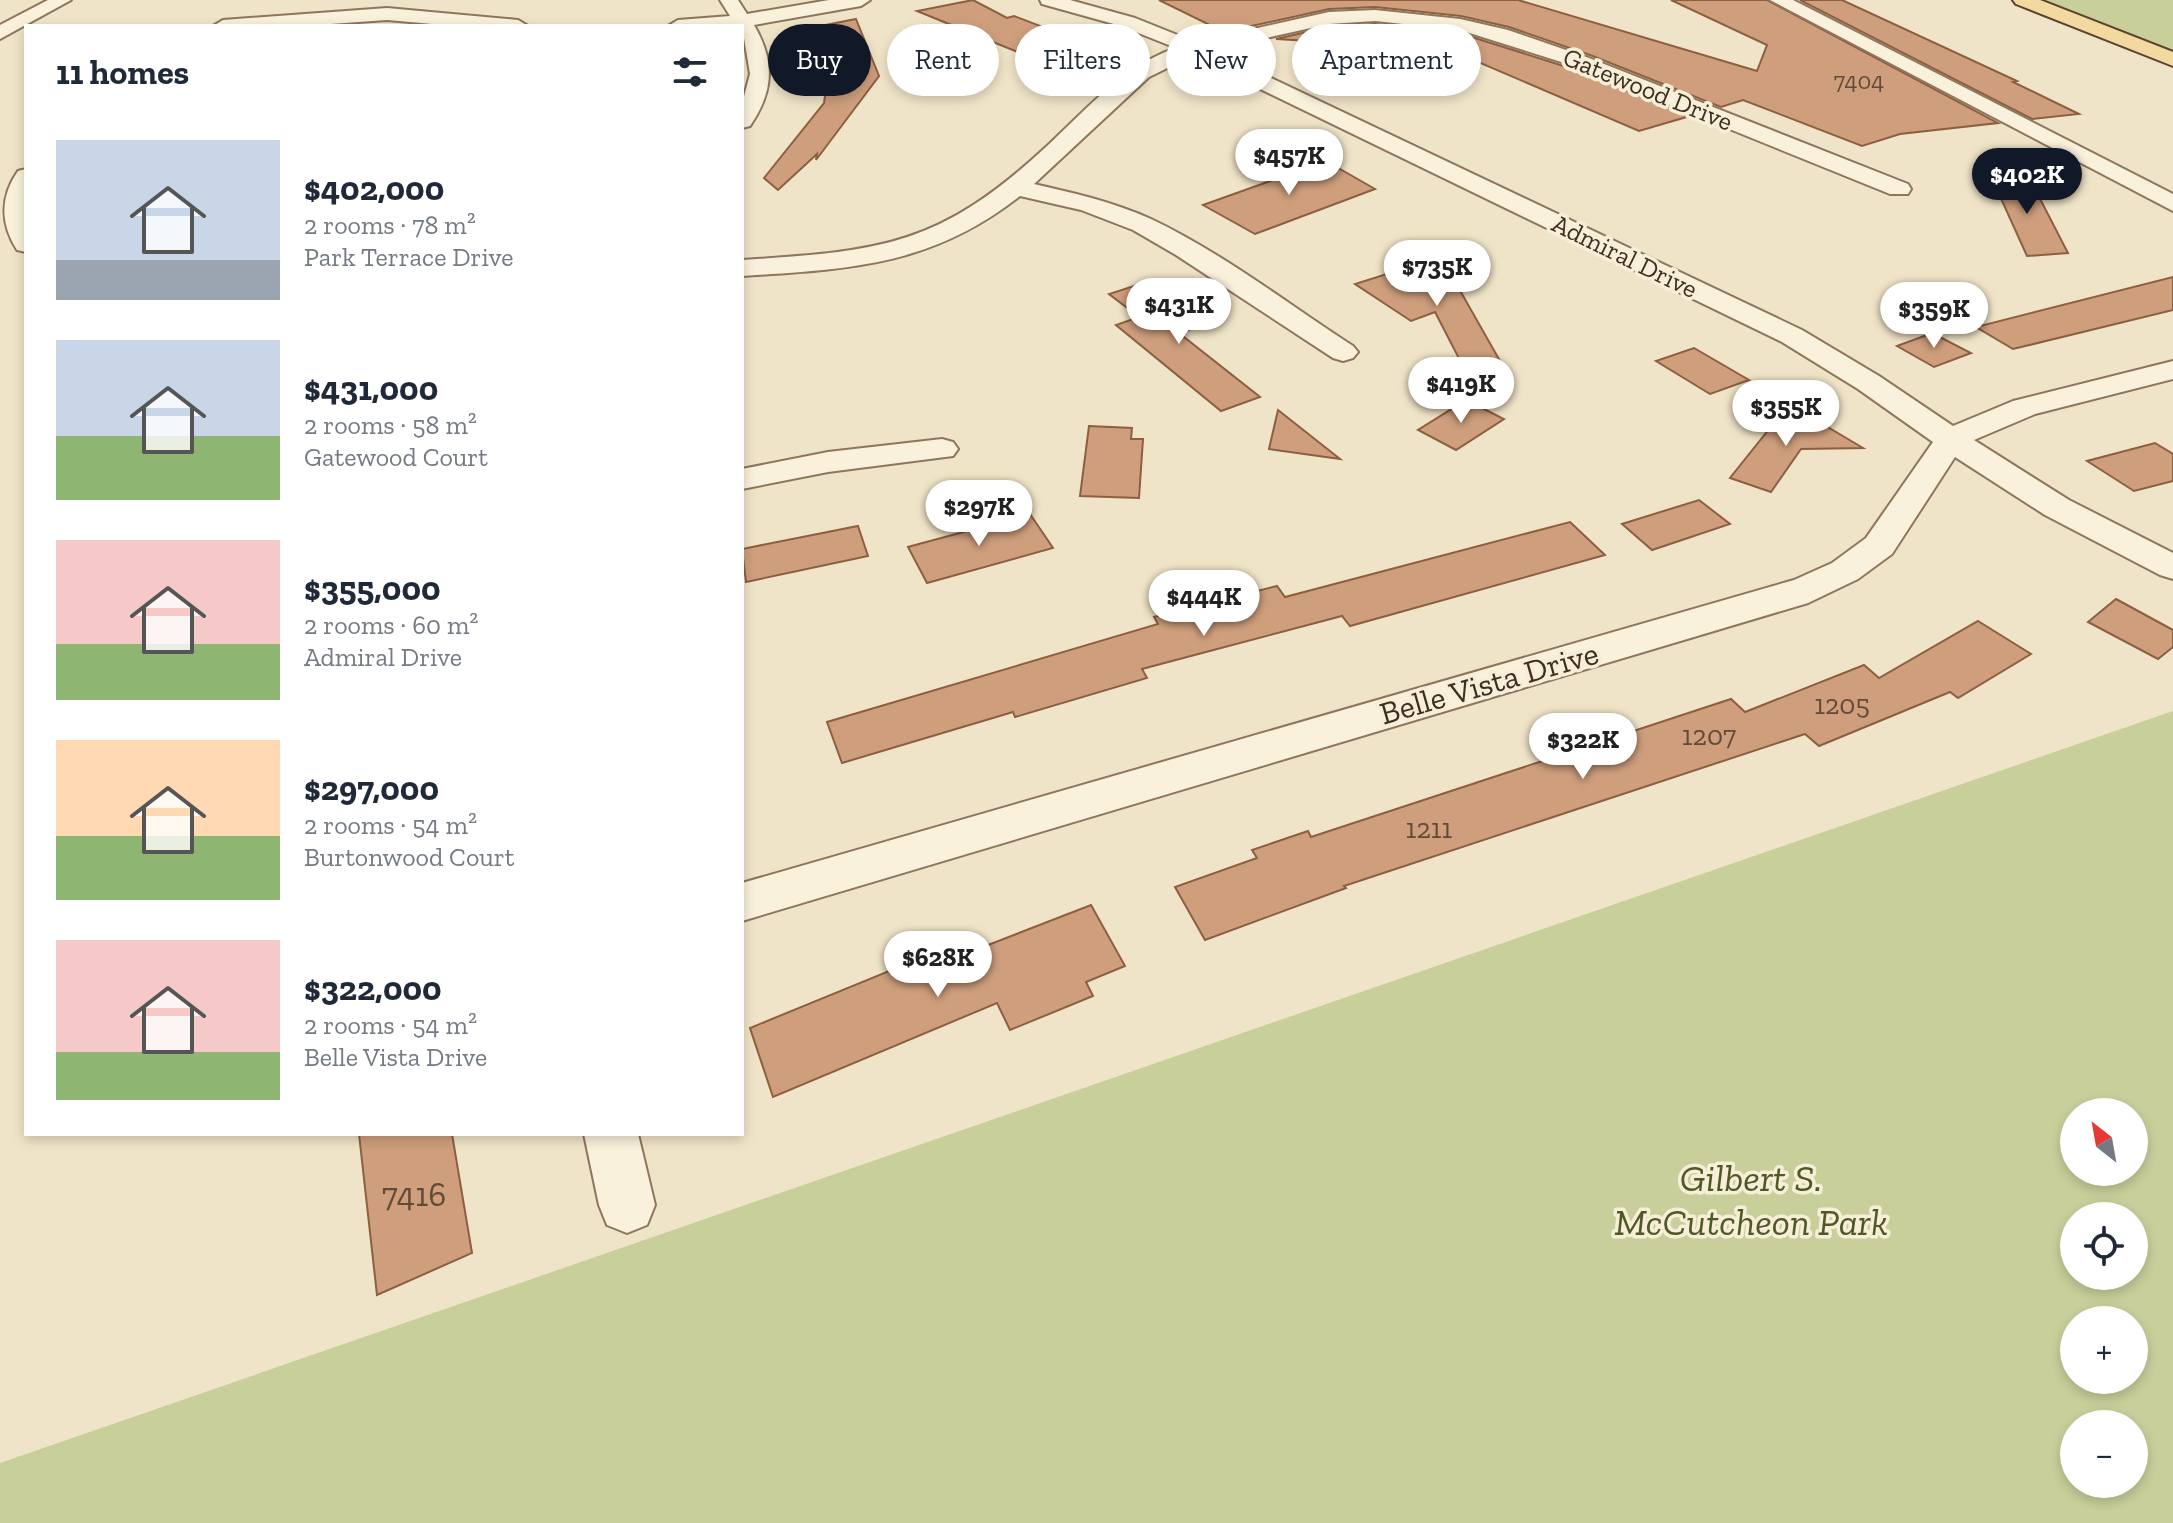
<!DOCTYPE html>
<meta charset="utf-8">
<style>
:root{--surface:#fff;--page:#f2f2f3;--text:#1f2937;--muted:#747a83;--accent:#111827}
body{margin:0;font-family:"Zilla Slab",serif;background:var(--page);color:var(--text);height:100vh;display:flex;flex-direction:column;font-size:30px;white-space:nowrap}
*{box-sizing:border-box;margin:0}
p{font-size:26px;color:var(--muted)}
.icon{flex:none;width:44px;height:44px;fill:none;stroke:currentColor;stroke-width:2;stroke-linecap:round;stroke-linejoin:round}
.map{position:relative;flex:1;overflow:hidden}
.sheet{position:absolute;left:24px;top:24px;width:720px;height:1112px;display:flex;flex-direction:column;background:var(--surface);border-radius:0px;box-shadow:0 4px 12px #0003}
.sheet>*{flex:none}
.banner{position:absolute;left:768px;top:24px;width:760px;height:72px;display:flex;gap:16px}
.needle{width:52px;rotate:329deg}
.tools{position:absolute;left:2060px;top:1098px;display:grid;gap:16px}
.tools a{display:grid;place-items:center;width:88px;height:88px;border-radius:50%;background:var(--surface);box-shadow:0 4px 12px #0003;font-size:40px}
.price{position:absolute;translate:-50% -68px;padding:0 18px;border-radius:28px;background:#fff;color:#222;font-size:26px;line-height:52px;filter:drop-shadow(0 2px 4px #0008)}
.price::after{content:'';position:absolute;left:50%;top:48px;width:24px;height:18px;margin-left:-12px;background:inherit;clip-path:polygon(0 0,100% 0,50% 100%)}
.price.current{background:var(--accent);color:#fff}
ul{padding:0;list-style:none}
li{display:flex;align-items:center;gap:24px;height:200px;padding:0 32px}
li span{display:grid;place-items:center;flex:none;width:224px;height:160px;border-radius:0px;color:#555}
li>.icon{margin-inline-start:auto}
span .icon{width:96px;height:96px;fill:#fffc;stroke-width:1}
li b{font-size:34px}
h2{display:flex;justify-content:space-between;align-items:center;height:96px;padding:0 32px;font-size:34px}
.chip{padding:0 28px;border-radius:36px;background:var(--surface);box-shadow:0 4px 12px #0003;font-size:28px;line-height:72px}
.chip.current{background:var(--accent);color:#fff}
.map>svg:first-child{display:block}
</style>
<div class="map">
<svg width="2173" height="1523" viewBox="0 0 2173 1523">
<rect width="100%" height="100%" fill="#f0e4c8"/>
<g fill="#c9cf9b" fill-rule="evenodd">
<polygon points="2022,0 2173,0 2173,62"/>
<path d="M2173,711V1523H0V1463ZM2074,1112H2134V1172H2074ZM2134,1216V1276H2074V1216ZM2074,1320H2134V1380H2074ZM2074,1424H2134V1484H2074Z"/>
</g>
<g fill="#cf9f7d" stroke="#8d5f41" stroke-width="2">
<polygon points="973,0 1007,18 1014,16 1124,58 1117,77 1054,61 1052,66 917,11"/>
<polygon points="1159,0 1518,0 1757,71 1767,45 1671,0 1767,0 1998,123 1900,134 1862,146 1743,100 1721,107 1590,55 1509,27 1461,16 1375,7 1329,9 1224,32"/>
<polygon points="1800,0 1842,0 2017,81 2013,82 2079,114 2032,119"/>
<polygon points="856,19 879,76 816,160 817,154 778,190 764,178 824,103 831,54 800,30"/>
<polygon points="1375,24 1459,33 1573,69 1690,116 1639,131 1448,49 1276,39 1329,27"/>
<polygon points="1326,161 1375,189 1255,234 1203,205"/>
<polygon points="1984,161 2036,191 2068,253 2027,256"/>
<polygon points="1441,257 1504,368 1465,370 1435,312 1411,321 1355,284"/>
<polygon points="2173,277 2173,310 2013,349 1976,327"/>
<polygon points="1146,282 1203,325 1179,333 1260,397 1221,411 1116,325 1139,317 1109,294"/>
<polygon points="1932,333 1971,353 1934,367 1897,346"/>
<polygon points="1694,348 1749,380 1710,394 1656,361"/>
<polygon points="1466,400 1504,419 1456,450 1418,430"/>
<polygon points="1789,404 1863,448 1801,449 1771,492 1730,478"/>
<polygon points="1278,410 1340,459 1269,449"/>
<polygon points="1089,426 1132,428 1131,439 1143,439 1139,498 1080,496"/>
<polygon points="2155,443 2173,454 2173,481 2134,491 2087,461"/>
<polygon points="1699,500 1730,524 1652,550 1622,524"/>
<polygon points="1030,514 1053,548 927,583 908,547"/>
<polygon points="1570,522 1605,555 1350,626 1342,616 1142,669 1147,678 1015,717 1013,712 842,763 827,722 1158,624 1154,617 1277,586 1285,597"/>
<polygon points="858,526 868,556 746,582 742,549"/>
<polygon points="2116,599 2173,630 2173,647 2158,659 2088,622"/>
<polygon points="1978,621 2031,654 1958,698 1950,692 1819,746 1805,734 1344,886 1346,888 1205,940 1175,887 1257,858 1252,850 1308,831 1311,837 1731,699 1745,712 1864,665 1879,678"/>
<polygon points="1091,905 1125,966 1086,982 1093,996 1010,1030 997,1003 773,1097 750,1028 916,960 921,971"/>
<polygon points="359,1134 452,1134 472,1253 377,1295"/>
</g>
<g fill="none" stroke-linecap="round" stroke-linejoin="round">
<g stroke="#8d765c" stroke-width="4">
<g id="minor">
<polygon points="48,0 71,0 0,39 0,25"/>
<path d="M720,0H738L747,14L829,0H870L861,6L754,25C775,61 774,91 750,126L742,128V104L750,74L742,26H668L678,20L730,16Z"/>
<path d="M1040,0H1070L1135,18L1195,42L1329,12L1375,10L1460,19L1508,30L1589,58L1908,184L1911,189L1908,194H1890L1574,66L1460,30L1375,21L1329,24L1212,50L1802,330L1879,376L1953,426L2013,401L2173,361V379L2035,414L1974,440L2069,500L2173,553V579L2160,575L2045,515L1955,457L1892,554L1858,579L1808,603L742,921V883L1794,580L1832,563L1866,538L1933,442L1858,389L1782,342L1192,56L1149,77L1034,184C1074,193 1113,202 1151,219C1221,252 1288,304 1353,346L1358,352L1353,358L1343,361L1333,358L1176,255L1133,230L1081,210L1020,196C931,266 851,269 742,276V260C882,251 939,246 1046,147C1085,111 1124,65 1176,48L1121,26L1042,4Z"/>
<polygon points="1770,0 1793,0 2173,194 2173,211"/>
<polygon points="387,8 518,20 528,26 455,26 387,20 302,26 213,26 223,20"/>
<path d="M26,169V252L17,250C0,223 0,197 18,171Z"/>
<polygon points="942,439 953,442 958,449 953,456 828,472 742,489 742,469 828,452"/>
<polygon points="584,1134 638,1134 655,1205 647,1225 627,1233 607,1225 599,1205"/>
</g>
</g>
<g stroke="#5b4430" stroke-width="4">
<polygon id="major" points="2013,0 2040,0 2173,52 2173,66 2016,4"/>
</g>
<use href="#minor" fill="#faf1dc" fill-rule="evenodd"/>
<use href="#major" fill="#f3d9a0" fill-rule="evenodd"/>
</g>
<g text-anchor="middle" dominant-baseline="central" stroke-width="7" stroke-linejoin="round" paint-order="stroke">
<g font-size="24" fill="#624a37">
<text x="1859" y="80">7404</text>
</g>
<g font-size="26" fill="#3d2e20" stroke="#f7eed8">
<text transform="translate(1648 89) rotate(22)">Gatewood Drive</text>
<text transform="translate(1625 256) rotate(26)">Admiral Drive</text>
</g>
<g font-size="28" fill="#624a37">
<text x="1842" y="704">1205</text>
<text x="1709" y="735">1207</text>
<text x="1429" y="828">1211</text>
</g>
<g font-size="32" fill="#3d2e20" stroke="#f7eed8">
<text transform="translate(1489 683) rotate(-16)">Belle Vista Drive</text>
</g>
<g font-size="34" fill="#624a37">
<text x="414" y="1194">7416</text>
</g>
<g font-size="38" font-style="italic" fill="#4d5a26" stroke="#f7eed8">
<text x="1751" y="1178">Gilbert S.<tspan x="1751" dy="44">McCutcheon Park</tspan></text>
</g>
</g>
</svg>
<div class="tools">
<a><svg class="needle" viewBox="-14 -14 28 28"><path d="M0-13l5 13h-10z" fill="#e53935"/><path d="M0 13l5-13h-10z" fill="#747a83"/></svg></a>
<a><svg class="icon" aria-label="locate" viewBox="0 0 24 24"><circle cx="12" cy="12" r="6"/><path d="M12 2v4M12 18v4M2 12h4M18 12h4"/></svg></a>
<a>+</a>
<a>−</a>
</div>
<b class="price" style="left:1289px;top:197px">$457K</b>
<b class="price current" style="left:2027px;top:216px">$402K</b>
<b class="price" style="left:1437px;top:308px">$735K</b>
<b class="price" style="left:1179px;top:346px">$431K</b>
<b class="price" style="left:1934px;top:350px">$359K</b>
<b class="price" style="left:1461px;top:425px">$419K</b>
<b class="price" style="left:1786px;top:448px">$355K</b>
<b class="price" style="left:979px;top:548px">$297K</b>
<b class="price" style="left:1204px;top:638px">$444K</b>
<b class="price" style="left:1583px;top:781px">$322K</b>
<b class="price" style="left:938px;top:999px">$628K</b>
<div class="banner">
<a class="chip current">Buy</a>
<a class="chip">Rent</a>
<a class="chip">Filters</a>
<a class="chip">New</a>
<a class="chip">Apartment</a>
</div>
<section class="sheet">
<h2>11 homes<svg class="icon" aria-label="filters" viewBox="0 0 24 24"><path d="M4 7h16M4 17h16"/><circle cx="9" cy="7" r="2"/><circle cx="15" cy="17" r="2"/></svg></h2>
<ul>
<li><span style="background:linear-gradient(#c9d6e8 75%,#9aa5b1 0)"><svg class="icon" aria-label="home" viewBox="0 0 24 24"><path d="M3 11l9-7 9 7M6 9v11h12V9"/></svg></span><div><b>$402,000</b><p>2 rooms · 78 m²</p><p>Park Terrace Drive</p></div></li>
<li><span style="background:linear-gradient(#c9d6e8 60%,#8fb573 0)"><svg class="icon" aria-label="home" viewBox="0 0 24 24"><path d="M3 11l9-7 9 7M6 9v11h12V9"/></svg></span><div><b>$431,000</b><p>2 rooms · 58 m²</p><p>Gatewood Court</p></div></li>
<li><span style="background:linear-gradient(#f6c9c9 65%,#8fb573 0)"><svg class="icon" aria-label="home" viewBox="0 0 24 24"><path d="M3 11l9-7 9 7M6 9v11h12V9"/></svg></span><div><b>$355,000</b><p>2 rooms · 60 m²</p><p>Admiral Drive</p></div></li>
<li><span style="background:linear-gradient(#ffd9b3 60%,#8fb573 0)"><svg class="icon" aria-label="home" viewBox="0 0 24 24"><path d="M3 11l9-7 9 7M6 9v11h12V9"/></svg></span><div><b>$297,000</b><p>2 rooms · 54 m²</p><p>Burtonwood Court</p></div></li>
<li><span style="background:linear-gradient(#f6c9c9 70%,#8fb573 0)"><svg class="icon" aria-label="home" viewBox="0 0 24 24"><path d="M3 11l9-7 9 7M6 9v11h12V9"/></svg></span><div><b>$322,000</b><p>2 rooms · 54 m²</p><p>Belle Vista Drive</p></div></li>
</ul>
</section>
</div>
